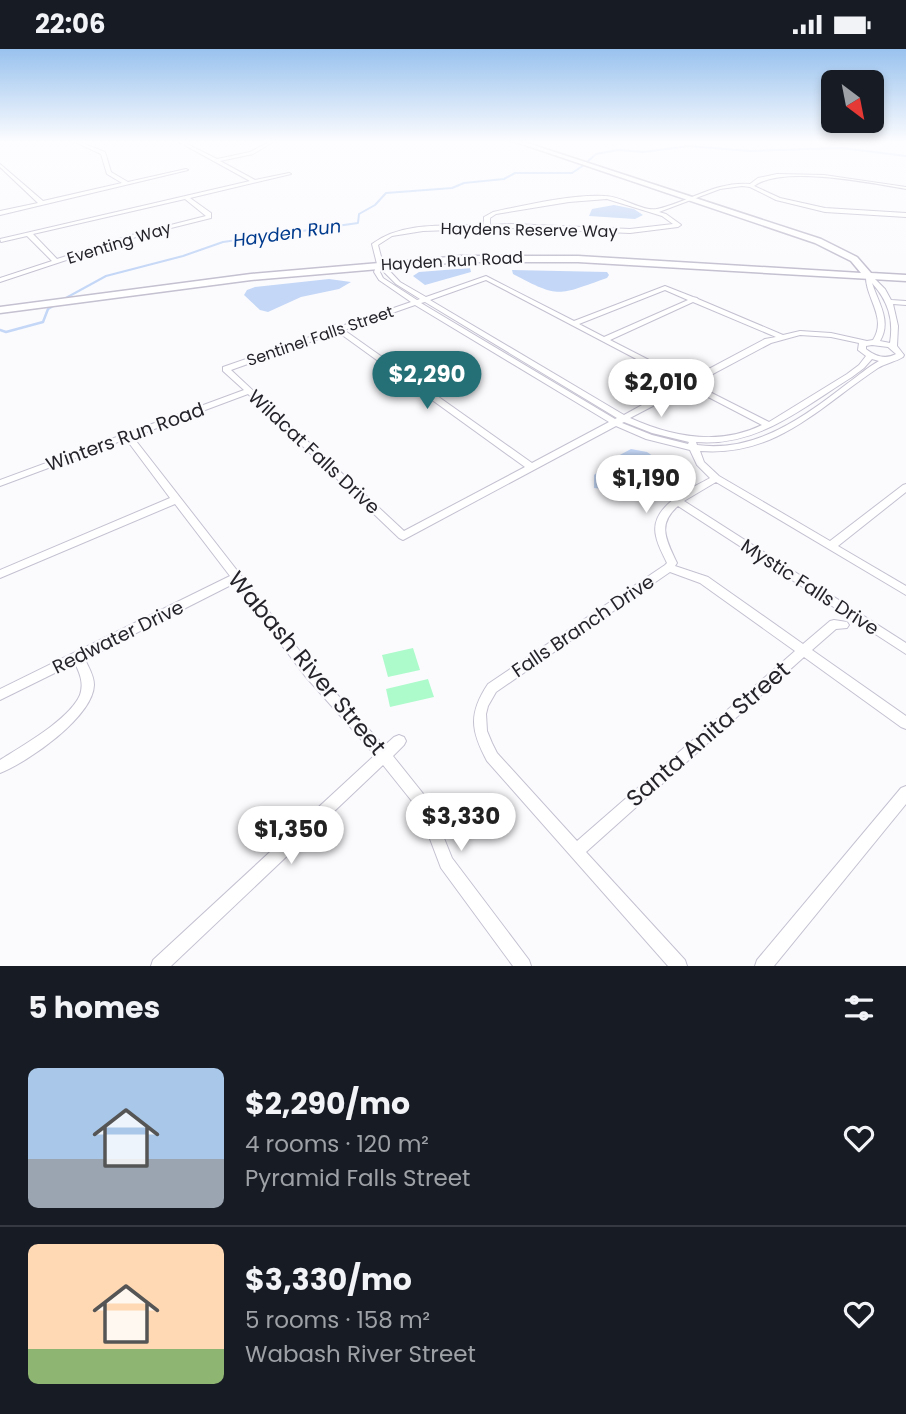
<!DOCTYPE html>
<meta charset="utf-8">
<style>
:root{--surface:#171b24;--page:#20242c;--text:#f1f3f6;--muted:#9ea1a6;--line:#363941;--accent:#257076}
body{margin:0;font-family:Poppins,sans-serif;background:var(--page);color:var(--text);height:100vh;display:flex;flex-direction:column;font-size:26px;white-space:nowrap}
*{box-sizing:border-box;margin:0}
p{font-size:23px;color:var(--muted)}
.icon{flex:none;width:38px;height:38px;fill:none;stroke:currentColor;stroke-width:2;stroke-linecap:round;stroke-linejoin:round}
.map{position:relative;height:917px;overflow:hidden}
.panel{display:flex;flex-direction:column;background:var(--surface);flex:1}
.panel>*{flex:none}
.needle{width:46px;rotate:148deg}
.tools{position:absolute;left:821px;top:21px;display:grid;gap:14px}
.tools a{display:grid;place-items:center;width:63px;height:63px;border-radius:10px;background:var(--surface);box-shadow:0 4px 10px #0003;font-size:35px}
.price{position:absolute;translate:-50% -60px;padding:0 16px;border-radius:24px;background:#fff;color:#222;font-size:23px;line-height:46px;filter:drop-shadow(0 2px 4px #0008)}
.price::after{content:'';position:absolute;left:50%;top:42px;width:21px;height:16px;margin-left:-10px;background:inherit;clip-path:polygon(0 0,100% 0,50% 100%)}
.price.on{background:var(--accent);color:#fff}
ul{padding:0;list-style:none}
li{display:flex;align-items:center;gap:21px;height:175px;padding:0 28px}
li+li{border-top:2px solid var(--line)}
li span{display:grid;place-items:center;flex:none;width:196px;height:140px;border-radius:10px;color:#555}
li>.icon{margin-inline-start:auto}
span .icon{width:84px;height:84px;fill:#fffc;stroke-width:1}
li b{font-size:30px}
h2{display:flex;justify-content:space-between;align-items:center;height:84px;padding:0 28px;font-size:30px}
.status{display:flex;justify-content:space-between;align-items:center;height:49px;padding:0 35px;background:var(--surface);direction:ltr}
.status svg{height:19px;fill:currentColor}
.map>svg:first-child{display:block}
</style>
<div class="status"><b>22:06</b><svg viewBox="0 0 49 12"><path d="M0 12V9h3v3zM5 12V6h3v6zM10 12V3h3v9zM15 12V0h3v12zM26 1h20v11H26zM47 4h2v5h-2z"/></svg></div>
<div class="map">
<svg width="906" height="917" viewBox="0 0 906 917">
<rect width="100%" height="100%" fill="#fbfbfe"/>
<g fill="#adfbcb">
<polygon points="413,599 420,621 388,628 382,606"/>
<polygon points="428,630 434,648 390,658 386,640"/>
</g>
<g fill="#c4d7f6">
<polygon points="614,156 634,160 643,166 635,170 589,167 592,160"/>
<polygon points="470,219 471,223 425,236 413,227 419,223"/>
<path d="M512,221L607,223L609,226L607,229C558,246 560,250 513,225Z"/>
<polygon points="329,230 351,233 339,240 301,248 268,263 260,261 244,246 247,241 255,238"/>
<polygon points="631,400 647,403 663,414 666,425 612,441 594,439 594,426 616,408"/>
</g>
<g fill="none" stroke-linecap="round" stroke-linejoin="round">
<g stroke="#c4d7f6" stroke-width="2">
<polyline points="587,113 596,105 618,101 644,103 688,97 750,102 842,99 906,107"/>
<polyline points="64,250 106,227 183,207 223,193 358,174 359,165 375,156 386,144 452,139 464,134 504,130 515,124 572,124 584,116"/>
</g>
<polyline stroke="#c4d7f6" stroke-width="2.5" points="0,281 6,283 43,273 48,260 53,257"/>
<g stroke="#c5c1d1" stroke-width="2">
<g id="street">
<polygon points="75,93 80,93 105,103 111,123 128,133 186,120 188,121 0,166 0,162 38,154 0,118 0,115 43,152 122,134 107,125 101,105"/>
<path d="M179,93H183L217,110L250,103L269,93H273L253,105L220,112L255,131L289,124L291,125L190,149L211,164V169L139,187L0,233V229L52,212L27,187L1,193L0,190L250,132ZM185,150L206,167L135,185L57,210L33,185Z"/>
<path d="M777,125L824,126L906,138V140C872,134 782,116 754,137L780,149L825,159L906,164V168L825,163L776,151L750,138L742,137L720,140L659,163L666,165L680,175L681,176L678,178L630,184L511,179L423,182L392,187L378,196L383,215L400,233L426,248L486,227L574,272L665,237L693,248L697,249L698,250L783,286L800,282L831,284L867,292L873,291C888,268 864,248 866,225H870L885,240L891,251L906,252V256L893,255L898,277L897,297L904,306L903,308C895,313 886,314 878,319C819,358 777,408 700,402L704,413L719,427L830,492L903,436L906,435V443L838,497L906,537V546L716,433L684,452L906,594V605L678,457C656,476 667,492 677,514L675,517L708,528L803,595L830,572L834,571L847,573L849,576L847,579L836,580L812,601L906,667V680L901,678L804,608L586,803L685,911L687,917H668L487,712C471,682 468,665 488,635L665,516L667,514C663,505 658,497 656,487C649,457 689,441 710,429L697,416L690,401L646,390L616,377L403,491L399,489L248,345L133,388L313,619L384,697L394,688L399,686L404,688L406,692L404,696L393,707L429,752L452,809L529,911L531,917H513L441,819L419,761L383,716L171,917H151L153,911L375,706L305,627L235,534L85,610C88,618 94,626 94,636C93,668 28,713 0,724V711C22,697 70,670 80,646C84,634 80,625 75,614L0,651V640L230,527L175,455L0,529V521L170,449L126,390L0,437V431L244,341L223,322V318L411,253L379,231L374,223L377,215L372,195C402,172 448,177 484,176V168L493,163C526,156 573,145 605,147C621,147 643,163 657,160C689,153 716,132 750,135L758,129ZM607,150L662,167L673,175L630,180L511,175L490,176V169L496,165L569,153ZM381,220L396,235L420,250L417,251L383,229L380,223ZM486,231L682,334L624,366L430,251ZM872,234C888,252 894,270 890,294L880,292C892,272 878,253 872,234ZM665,241L688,251L604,288L579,275ZM425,253L617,369L615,370L421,254ZM693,253L776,288L765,290L688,331L610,291ZM415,256L609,373L532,414L344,281ZM338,283L525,418L404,482L231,321ZM800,286L831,288L859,294L858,301L866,307L859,316L847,325L769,373L694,335L771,294ZM872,296L888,298L896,305C885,311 875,307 866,300V297ZM872,310L879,312C868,318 858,327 848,334C804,368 756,404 697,396L696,393C758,398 802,359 852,328L864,319ZM689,338L762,376C719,397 672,388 630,369ZM624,373L652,384L689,393L688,395L652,386L622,374ZM670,523L700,534L795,602L577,792L497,704L492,694L487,682L486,665L488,657L496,643Z"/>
<polygon points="906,737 906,755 774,917 755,917 757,911 901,739"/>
</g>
</g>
<g stroke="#c5c1d1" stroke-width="3">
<polygon id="secondary" points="516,93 524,93 821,190 857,208 871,224 906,226 906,232 578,213 461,213 251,231 0,264 0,258 251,225 461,207 578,207 861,224 851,212 815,194"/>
</g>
<use href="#street" fill="#fff" fill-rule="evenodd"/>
<use href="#secondary" fill="#fff" fill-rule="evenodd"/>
</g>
<linearGradient id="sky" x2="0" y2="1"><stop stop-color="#99c2ee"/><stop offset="0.42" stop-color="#fdfdff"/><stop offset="1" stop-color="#fdfdff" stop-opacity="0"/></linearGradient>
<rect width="906" height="221" fill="url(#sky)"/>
<g text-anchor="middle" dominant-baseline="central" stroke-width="5" stroke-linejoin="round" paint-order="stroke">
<g font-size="16" fill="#25242a" stroke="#fbfbfe">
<text transform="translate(529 181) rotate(1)">Haydens Reserve Way</text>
<text transform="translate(119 194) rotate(-17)">Eventing Way</text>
<text transform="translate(452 212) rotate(-3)">Hayden Run Road</text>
<text transform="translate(320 287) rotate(-19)">Sentinel Falls Street</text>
</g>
<g font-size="18" font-style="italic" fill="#003a8c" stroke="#fbfbfe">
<text transform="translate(287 184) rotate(-8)">Hayden Run</text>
</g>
<g font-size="19" fill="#25242a" stroke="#fbfbfe">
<text transform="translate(125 388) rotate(-20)">Winters Run Road</text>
<text transform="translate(314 403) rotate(43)">Wildcat Falls Drive</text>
<text transform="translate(810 538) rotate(33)">Mystic Falls Drive</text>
<text transform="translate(583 577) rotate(-34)">Falls Branch Drive</text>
<text transform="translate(118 588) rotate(-26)">Redwater Drive</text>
</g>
<g font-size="23" fill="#25242a" stroke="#fbfbfe">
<text transform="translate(307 614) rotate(50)">Wabash River Street</text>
<text transform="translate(708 685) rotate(-41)">Santa Anita Street</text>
</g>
</g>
</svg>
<div class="tools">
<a><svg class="needle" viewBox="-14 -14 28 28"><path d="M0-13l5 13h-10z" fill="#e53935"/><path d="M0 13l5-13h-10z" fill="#9ea1a6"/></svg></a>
</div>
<b class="price on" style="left:427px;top:362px">$2,290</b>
<b class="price" style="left:661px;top:370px">$2,010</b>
<b class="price" style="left:646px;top:466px">$1,190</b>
<b class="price" style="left:461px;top:804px">$3,330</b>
<b class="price" style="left:291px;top:817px">$1,350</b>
</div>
<section class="panel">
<h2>5 homes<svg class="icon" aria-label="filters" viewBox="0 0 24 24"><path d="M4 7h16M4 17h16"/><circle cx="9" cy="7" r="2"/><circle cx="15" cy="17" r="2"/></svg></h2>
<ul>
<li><span style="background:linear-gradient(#a9c7e8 65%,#9aa5b1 0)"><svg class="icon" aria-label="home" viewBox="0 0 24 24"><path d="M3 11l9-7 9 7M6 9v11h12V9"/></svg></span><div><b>$2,290/mo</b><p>4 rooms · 120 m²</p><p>Pyramid Falls Street</p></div><svg class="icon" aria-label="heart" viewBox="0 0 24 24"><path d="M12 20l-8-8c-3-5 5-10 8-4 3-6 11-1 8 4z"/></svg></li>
<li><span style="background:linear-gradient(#ffd9b3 75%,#8fb573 0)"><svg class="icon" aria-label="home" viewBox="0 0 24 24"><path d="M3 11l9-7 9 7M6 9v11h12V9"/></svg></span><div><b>$3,330/mo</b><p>5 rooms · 158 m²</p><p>Wabash River Street</p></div><svg class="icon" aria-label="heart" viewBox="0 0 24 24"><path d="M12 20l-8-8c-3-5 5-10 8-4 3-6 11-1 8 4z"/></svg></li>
</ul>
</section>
